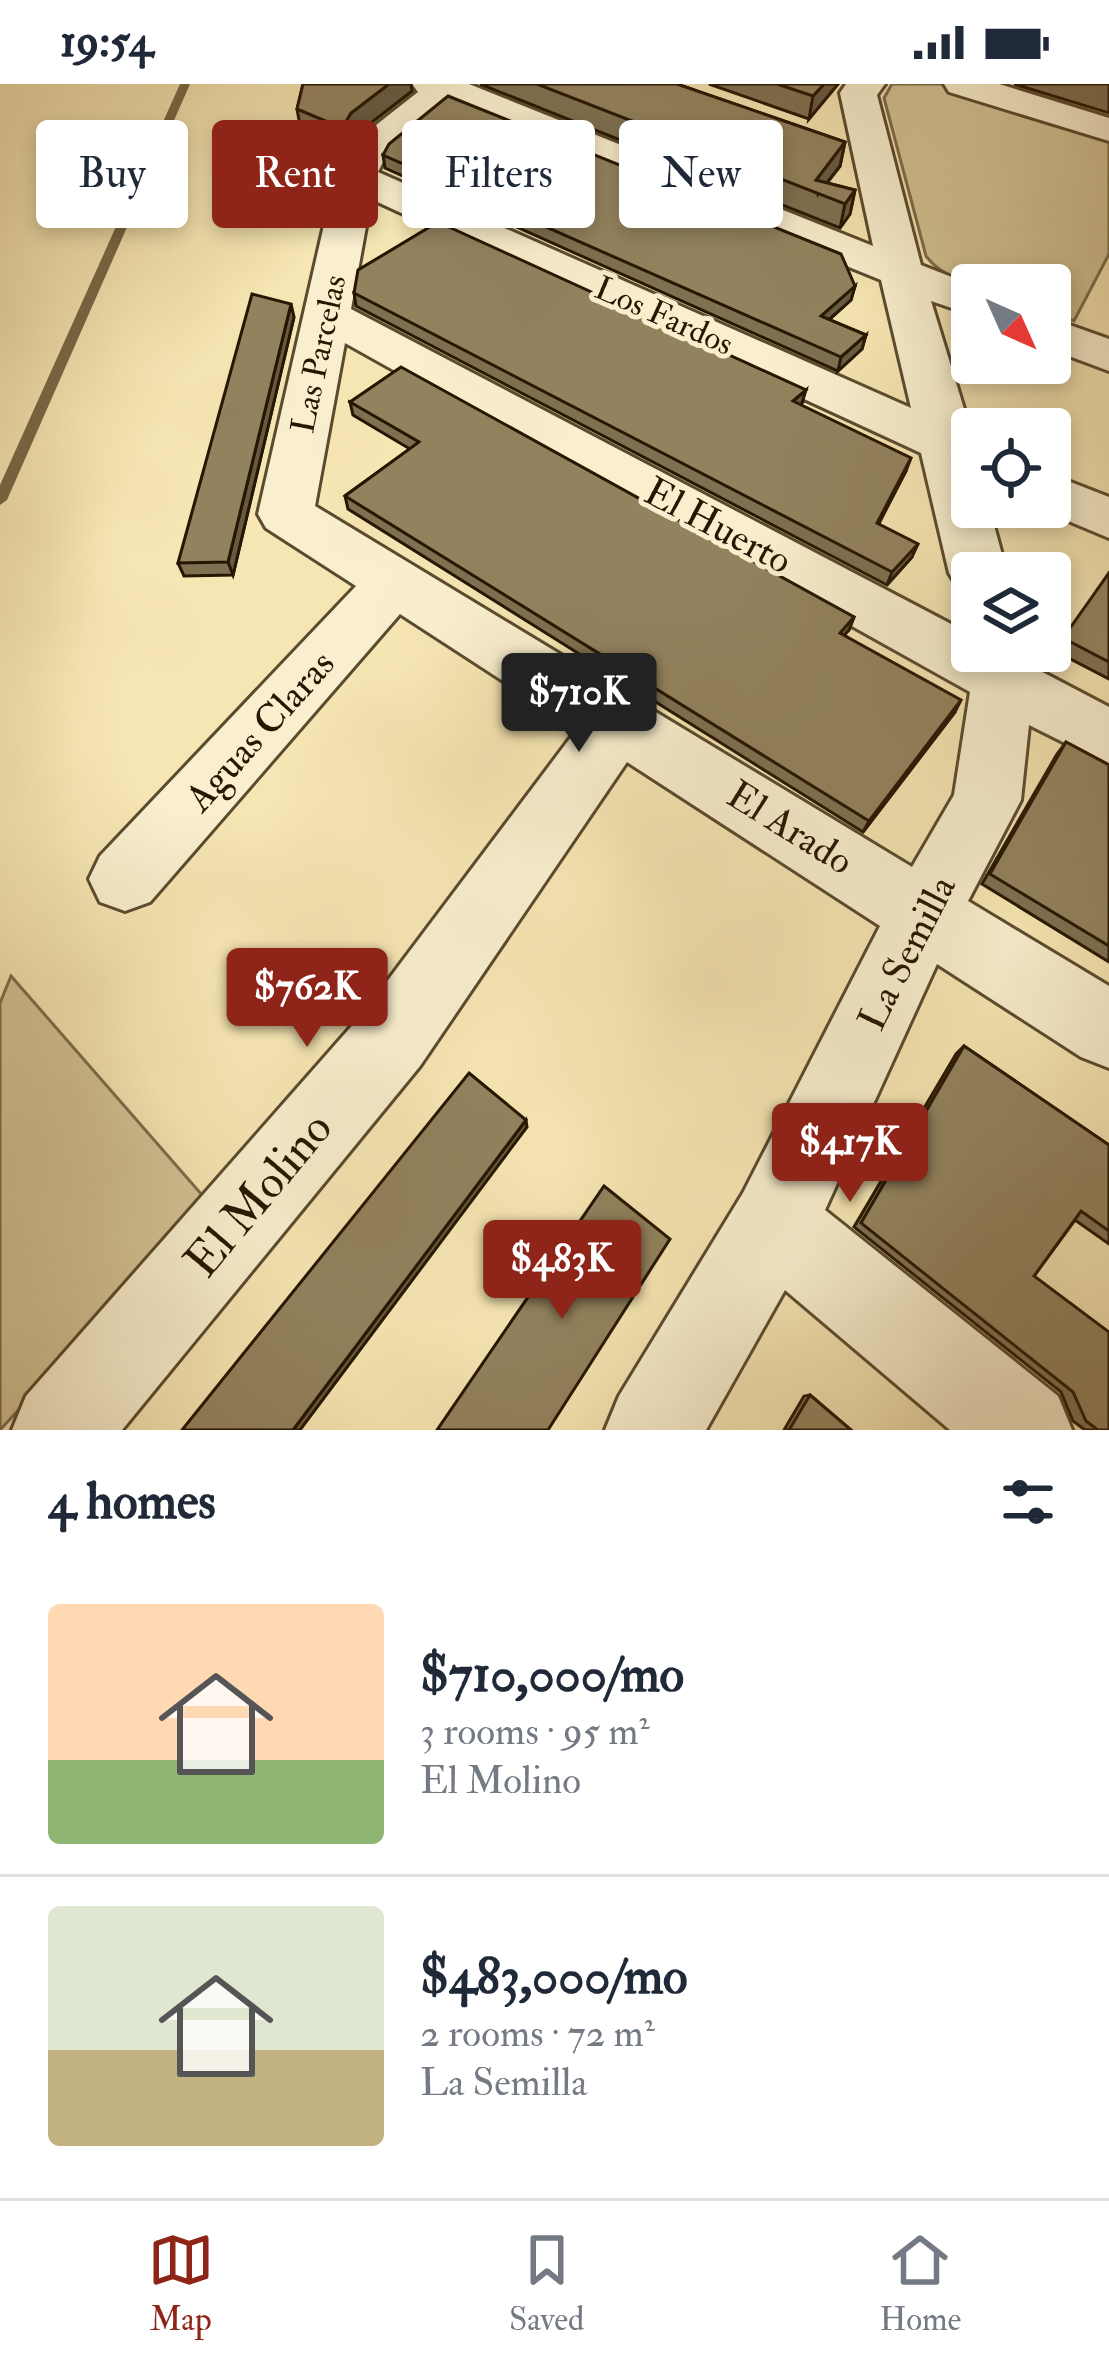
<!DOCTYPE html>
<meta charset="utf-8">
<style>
:root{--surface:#fff;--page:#f2f2f3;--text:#1f2937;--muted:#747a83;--line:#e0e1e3;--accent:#8f2418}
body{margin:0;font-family:"IM FELL Double Pica",serif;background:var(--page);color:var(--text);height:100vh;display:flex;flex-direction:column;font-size:45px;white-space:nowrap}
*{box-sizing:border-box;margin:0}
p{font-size:39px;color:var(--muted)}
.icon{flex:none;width:66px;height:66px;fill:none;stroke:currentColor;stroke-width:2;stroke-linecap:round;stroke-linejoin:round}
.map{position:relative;height:1346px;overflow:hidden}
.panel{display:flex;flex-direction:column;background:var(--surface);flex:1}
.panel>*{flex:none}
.hud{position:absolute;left:36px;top:36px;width:1038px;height:108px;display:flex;gap:24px}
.needle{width:78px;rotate:135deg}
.controls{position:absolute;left:951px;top:180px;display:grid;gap:24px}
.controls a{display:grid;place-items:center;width:120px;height:120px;border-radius:12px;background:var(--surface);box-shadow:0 6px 18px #0003;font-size:60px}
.price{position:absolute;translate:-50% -102px;padding:0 27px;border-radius:12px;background:var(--accent);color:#fff;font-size:39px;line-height:78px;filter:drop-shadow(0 3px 6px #0008)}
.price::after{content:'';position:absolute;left:50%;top:72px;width:36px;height:27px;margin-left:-18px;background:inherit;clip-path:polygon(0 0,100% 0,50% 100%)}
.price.on{background:#222;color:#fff}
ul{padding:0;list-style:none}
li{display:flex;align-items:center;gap:36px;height:300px;padding:0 48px}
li+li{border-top:3px solid var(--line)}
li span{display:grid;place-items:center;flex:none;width:336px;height:240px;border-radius:12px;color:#555}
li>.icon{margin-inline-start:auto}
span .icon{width:144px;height:144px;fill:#fffc;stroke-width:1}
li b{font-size:51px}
h2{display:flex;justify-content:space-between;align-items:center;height:144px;padding:0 48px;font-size:51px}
.pill{padding:0 42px;border-radius:12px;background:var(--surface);box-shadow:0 6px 18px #0003;font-size:42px;line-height:108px}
.pill.on{background:var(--accent);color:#fff}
.status{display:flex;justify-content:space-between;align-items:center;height:84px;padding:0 60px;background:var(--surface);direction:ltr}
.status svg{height:33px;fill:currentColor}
.menu{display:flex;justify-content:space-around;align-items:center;height:168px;border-top:3px solid var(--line);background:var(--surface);font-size:33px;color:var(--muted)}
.menu a{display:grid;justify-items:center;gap:6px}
.menu .on{color:var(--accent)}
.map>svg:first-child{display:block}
</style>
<div class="status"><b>19:54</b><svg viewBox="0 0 49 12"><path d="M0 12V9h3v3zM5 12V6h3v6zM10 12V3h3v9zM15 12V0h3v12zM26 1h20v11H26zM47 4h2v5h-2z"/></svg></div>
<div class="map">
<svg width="1109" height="1346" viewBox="0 0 1109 1346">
<rect width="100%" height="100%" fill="#f6e6b3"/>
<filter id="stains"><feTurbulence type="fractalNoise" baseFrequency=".00167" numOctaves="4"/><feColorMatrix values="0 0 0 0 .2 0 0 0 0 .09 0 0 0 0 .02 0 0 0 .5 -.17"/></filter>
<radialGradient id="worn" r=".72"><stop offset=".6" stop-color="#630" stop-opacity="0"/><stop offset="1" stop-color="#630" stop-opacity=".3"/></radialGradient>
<g fill="#d3c395" stroke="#7c6c4c" stroke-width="3">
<path d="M892,0H944L1109,50V170L1074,237L1050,228V201C1008,201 954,209 926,172L884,14Z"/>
<polygon points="11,892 209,1119 0,1346 0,919"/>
</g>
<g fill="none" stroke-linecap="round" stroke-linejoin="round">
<polygon fill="#786848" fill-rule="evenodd" points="180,0 190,0 7,416 0,421 0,401"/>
<g stroke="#5a4a2e" stroke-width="6">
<g id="minor">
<path d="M412,0H469L873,162L840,9L846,0H885L877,11L921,181L972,201V231L931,217L972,351V423H989L1007,489H972V508L958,504L949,489L921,369L371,115L351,225L972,551V567H1027L1031,582L1109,623V681L1029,641L1021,716L968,817L1109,902V984L1081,973L937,880L825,1126L1058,1312L1072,1346H950L785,1206L706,1346H605L619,1312L743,1109L880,842L627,678L420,982L122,1346H12L26,1312L364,928L577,645L400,530L150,818L125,827L100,818L89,795L100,772L356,502L266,444L258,430L335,93L357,56L418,8ZM448,20L881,196L911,324L378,88L387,70ZM345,259L970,608L954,711L912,783L315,422Z"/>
<polygon points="944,0 999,0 1109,34 1109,57 949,8"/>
<polygon points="1050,234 1109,255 1109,287 1050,265"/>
<polygon points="1050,390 1109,413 1109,454 1035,423 1050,423"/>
</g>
</g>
<use href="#minor" fill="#f9efce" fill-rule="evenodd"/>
</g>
<g fill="#7e7051" stroke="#261602" stroke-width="3">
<polygon points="303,0 411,0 412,7 354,52 345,67 301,47 297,25"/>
<polygon points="480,0 677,0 845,58 840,82 827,99 855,106 850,130 840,144"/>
<polygon points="709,0 838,0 809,35"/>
<polygon points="1014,0 1109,0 1109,29"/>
<polygon points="383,71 855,202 851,216 829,236 866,251 862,265 838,287 385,84"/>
<polygon points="354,209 802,319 800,321 906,387 878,440 912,473 887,501 356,222"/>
<polygon points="294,233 233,491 184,492 178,479"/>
<polygon points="350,318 854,533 849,546 844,551 955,628 863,748 348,425 345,412 410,365 353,331"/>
<polygon points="1109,489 1109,595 1055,567"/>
<polygon points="1066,658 1109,681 1109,878 982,800 1057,670"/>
<polygon points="964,962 1109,1061 1109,1160 1075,1136 1034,1192 1109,1346 1085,1346 1073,1337 1061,1308 854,1143 956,970"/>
<polygon points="810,1311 851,1346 784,1346 804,1312"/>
</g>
<g fill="#665b42" stroke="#261602" stroke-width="3">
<polygon points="389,0 411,0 412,7 354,52 345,67 342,44 351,29"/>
<polygon points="824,0 838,0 809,35 813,12"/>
<polygon points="845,58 840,82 818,110 816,96"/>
<polygon points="855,106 850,130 840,144 845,120"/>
<polygon points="855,202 851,216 817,246 821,232"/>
<polygon points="291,220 294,233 233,491 228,478"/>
<polygon points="866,251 862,265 838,287 841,273"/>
<polygon points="806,306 802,319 790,331 793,317"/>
<polygon points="911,374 906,387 872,453 877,439"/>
<polygon points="918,460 912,473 887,501 892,488"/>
<polygon points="854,533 849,546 835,561 840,549"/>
<polygon points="961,616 955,628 863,748 869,737"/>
<polygon points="526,1036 527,1043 300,1346 293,1346"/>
</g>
<g fill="#92825e" stroke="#261602" stroke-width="3">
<polygon points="303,0 389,0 351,29 342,44 297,25"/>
<polygon points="537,0 677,0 845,58 816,96 855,106 845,120"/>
<polygon points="777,0 824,0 813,12"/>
<polygon points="448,12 841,170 855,202 821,232 866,251 841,273 383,71 389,60"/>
<polygon points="438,138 806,306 793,317 911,374 877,439 918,460 892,488 354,209 358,186"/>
<polygon points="252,210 291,220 228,478 178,479"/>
<polygon points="401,283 854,533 840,549 961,616 869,737 345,412 419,358 350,318"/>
<polygon points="1109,489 1109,578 1063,554"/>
<polygon points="1066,658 1109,681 1109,862 990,790"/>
<polygon points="964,962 1109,1061 1109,1147 1081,1127 1034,1192 1109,1248 1109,1346 1098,1346 1086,1337 1073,1308 861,1139"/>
<polygon points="469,989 526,1036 293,1346 182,1346"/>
<polygon points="604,1102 670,1155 548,1346 437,1346"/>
<polygon points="810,1311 851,1346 789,1346"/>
</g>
<g text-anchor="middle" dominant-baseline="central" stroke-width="10" stroke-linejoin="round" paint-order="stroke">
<g font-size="33" fill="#261602" stroke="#f9efce">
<text transform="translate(664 232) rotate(24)">Los Fardos</text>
<text transform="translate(319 270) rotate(-78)">Las Parcelas</text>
</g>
<g font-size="39" fill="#261602" stroke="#f9efce">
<text transform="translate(718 442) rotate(28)">El Huerto</text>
<text transform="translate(260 647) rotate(-48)">Aguas Claras</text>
<text transform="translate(790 744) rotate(32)">El Arado</text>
<text transform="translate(907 869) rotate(-63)">La Semilla</text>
</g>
<g font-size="48" fill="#261602" stroke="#f9efce">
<text transform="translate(259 1111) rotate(-50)">El Molino</text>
</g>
</g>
<rect width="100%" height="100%" filter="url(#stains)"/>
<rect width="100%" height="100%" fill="url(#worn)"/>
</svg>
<div class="controls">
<a><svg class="needle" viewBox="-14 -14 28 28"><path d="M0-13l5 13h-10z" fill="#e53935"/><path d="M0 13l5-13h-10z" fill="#747a83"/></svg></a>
<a><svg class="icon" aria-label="locate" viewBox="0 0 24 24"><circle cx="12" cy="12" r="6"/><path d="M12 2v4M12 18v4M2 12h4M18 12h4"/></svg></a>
<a><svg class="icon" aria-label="layers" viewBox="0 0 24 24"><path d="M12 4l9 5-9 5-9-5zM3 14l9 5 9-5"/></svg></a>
</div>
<b class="price on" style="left:579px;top:671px">$710K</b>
<b class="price" style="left:307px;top:966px">$762K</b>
<b class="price" style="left:850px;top:1121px">$417K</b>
<b class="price" style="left:562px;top:1238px">$483K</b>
<div class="hud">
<a class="pill">Buy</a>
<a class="pill on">Rent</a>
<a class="pill">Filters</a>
<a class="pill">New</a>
</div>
</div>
<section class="panel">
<h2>4 homes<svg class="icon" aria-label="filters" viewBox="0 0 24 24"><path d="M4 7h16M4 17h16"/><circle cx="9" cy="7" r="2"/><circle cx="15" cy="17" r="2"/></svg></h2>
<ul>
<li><span style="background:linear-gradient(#ffd9b3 65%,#8fb573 0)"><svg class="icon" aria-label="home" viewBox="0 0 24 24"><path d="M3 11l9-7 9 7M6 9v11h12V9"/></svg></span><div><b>$710,000/mo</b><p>3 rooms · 95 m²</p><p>El Molino</p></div></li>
<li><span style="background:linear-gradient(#dfe7d0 60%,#c2b280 0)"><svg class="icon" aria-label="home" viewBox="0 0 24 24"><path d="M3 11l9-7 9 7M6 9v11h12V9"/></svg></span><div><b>$483,000/mo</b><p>2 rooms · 72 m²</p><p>La Semilla</p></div></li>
</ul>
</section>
<nav class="menu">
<a class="on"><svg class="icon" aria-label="map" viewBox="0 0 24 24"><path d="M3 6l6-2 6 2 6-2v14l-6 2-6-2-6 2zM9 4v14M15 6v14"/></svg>Map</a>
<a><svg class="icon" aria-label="saved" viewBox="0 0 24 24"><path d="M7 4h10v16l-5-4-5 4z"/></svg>Saved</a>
<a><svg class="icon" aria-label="home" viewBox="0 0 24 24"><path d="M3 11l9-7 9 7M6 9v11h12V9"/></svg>Home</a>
</nav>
